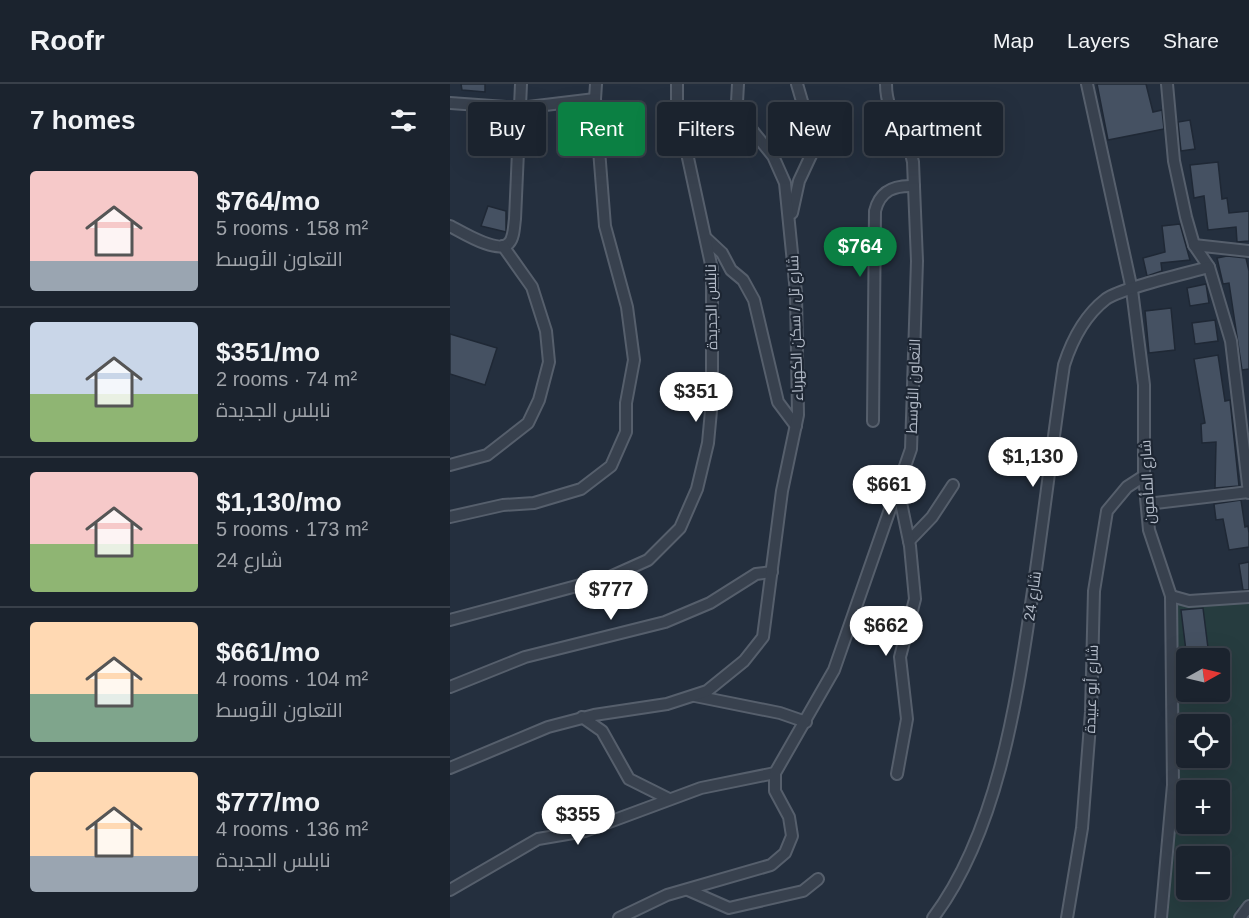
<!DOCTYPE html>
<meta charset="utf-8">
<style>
:root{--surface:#1b232e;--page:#242b36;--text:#f1f3f6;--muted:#a0a4aa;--line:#39404a;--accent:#0b8043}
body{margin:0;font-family:Arial,Cairo,sans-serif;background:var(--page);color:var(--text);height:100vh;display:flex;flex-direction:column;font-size:22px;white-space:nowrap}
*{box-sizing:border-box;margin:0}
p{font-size:20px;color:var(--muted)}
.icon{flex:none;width:33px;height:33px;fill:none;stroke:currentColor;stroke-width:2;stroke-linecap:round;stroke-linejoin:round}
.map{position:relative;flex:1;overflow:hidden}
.drawer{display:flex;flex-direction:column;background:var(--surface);width:450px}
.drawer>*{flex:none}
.guide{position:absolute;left:18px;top:18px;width:570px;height:54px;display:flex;gap:12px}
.needle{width:39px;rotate:82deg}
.controls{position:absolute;left:726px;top:564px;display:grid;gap:12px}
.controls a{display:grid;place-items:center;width:54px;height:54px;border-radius:6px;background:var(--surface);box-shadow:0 6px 24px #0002,0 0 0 2px var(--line);font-size:30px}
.price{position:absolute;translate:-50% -51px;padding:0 14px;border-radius:21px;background:#fff;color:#222;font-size:20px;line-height:39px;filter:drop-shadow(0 2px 3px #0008)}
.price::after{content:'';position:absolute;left:50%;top:36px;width:18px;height:14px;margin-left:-9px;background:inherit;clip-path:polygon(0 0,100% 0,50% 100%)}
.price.current{background:var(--accent);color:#fff}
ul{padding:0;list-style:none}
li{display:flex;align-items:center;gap:18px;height:150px;padding:0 30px}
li+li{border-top:2px solid var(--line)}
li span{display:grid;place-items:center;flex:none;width:168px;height:120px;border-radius:6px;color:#555}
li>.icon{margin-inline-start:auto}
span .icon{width:72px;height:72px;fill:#fffc;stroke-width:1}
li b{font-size:26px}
h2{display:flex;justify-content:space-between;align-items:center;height:72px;padding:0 30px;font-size:26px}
.pill{padding:0 21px;border-radius:6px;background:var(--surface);box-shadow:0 6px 24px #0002,0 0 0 2px var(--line);font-size:21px;line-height:54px}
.pill.current{background:var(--accent);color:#fff}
header{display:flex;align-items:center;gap:36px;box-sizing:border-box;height:84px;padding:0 30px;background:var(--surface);border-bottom:2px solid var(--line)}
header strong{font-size:28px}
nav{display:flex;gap:33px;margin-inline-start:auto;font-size:21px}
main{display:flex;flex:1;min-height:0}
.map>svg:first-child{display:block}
</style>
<header>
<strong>Roofr</strong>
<nav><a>Map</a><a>Layers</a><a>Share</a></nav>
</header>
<main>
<section class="drawer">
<h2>7 homes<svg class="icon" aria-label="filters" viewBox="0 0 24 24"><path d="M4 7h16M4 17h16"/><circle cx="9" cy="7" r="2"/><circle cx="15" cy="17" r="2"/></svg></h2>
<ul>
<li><span style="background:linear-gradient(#f6c9c9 75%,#9aa5b1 0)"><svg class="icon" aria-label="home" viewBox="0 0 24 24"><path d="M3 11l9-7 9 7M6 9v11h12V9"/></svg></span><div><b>$764/mo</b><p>5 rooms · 158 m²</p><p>التعاون الأوسط</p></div></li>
<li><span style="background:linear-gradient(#c9d6e8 60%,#8fb573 0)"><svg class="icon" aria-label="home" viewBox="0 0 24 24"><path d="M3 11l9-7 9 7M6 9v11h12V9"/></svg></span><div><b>$351/mo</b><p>2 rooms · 74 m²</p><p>نابلس الجديدة</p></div></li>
<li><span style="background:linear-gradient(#f6c9c9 60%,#8fb573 0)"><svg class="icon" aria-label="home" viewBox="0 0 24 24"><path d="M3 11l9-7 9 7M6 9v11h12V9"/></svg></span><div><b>$1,130/mo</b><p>5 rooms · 173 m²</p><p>شارع 24</p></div></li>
<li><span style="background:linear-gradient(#ffd9b3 60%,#7fa58c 0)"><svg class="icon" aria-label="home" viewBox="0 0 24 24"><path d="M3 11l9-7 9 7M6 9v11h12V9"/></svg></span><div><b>$661/mo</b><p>4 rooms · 104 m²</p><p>التعاون الأوسط</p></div></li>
<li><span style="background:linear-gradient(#ffd9b3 70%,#9aa5b1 0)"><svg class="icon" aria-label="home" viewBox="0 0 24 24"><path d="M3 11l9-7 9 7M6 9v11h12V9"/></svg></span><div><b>$777/mo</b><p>4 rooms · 136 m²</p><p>نابلس الجديدة</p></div></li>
</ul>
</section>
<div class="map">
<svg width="799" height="834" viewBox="0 0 799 834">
<rect width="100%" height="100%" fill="#242f3e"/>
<path fill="#263c3f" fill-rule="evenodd" d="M799,515V820L787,824L784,834H718L728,702L725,516ZM736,574H770V608H736ZM736,640H770V674H736ZM736,706H770V740H736ZM736,772H770V806H736Z"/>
<g fill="#455162" stroke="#1f2835" stroke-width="1.5">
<polygon points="11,0 35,0 35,8 12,6"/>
<polygon points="647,0 696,0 703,28 712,26 714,45 658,56"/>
<polygon points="740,36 745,65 731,67 728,38"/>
<polygon points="768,78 772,115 777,114 779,129 799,127 799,157 787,158 786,143 758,146 754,112 744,114 740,81"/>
<polygon points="38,122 56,127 56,148 31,142"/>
<polygon points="730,140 740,176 711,179 712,187 697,192 693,174 715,168 712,142"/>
<polygon points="777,172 796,174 799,187 799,285 792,286 779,199 773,200 767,174"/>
<polygon points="756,200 759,219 740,222 737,204"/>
<polygon points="721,224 725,266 699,269 695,227"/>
<polygon points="765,236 768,257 745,260 742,239"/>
<polygon points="0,250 47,264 35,301 0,290"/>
<polygon points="768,271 775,317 780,316 789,402 765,404 766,358 752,359 751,340 755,339 744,275"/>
<polygon points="791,416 795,443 798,442 799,449 799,463 779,466 773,435 766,436 764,420"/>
<polygon points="799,478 799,506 793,506 789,480"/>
<polygon points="753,524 758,564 736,567 731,526"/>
</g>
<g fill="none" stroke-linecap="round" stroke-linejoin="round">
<g stroke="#565f6c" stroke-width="14">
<g id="minor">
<polyline points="637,0 682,206 694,301 694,392 699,446 721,512 723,701 711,834"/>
<polyline points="717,0 724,77 736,133 744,161 759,183 781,257 799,409"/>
<polyline points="0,19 70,24 145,15"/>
<polyline points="342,129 349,97 363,67 363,55 347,0"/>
<path d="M0,142C12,148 48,171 59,159C64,154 64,142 65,135L71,0"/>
<polyline points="257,155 272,169 281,186 293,196 304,216 328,318 346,342"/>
<polyline points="744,161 799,167"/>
<path d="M423,337L425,127C430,106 445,101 464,102"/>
<polyline points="0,381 37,371 78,339 89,316 99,278 96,247 82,203 53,162"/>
<polyline points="697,420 799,408"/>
<polyline points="0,433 53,421 84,419 131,405 161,382 176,348 176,319 184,276 177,223 155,142 145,15 146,0"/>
<polyline points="459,457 482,433 503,401"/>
<polyline points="721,512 739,517 799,513"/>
<polyline points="0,536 160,493 198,476 230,444 247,405 258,359 262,316 262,185 227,23 227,0"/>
<polyline points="0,603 75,573 215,538 260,519 306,490 322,488"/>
<polyline points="245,612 330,629 356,638"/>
<polyline points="132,633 152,647 179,695 219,715"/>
<polyline points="0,684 98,643 144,631 217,620 257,607 294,577 313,553 332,407 348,331 346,209 335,99 323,72 293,35 287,18 288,0"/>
<polyline points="447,690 457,635 450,573 465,515 460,462 448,404"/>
<polyline points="0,806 88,755 135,747 251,704 325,689"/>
<polyline points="238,806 279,824 353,807 368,795"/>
<path d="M169,834L217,811L321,781L335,769L342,752L339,733L325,707V689L384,586L461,365L467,177L463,78C458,49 436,33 436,0"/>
<path d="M483,834C546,750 566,623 581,520C593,441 602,361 614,281C622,256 634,232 656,215C671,204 738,189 759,183"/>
<polyline points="617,834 632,744 641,628 644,507 657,427 677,403 694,392"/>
<polyline points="790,834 799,822"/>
</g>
</g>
<use href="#minor" stroke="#38414e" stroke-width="10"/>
</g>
<g text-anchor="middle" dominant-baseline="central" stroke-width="4.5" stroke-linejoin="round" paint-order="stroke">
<g font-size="15" fill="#b4bcc9" stroke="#1d2633">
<text transform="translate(261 223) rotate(-91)">نابلس الجديدة</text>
<text transform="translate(345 244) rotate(-92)">شارع تل / سكن الكهرباء</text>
<text transform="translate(463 302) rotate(-88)">التعاون الأوسط</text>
<text transform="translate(697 398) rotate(-93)">شارع المأمون</text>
<text transform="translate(582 512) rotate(-82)">شارع 24</text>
<text transform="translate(641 605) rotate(-88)">شارع أبو عبيدة</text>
</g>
</g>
</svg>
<div class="controls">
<a><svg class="needle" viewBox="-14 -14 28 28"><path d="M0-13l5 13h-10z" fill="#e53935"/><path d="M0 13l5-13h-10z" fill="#a0a4aa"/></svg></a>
<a><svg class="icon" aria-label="locate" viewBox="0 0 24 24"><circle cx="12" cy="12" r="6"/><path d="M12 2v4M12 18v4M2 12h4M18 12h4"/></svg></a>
<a>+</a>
<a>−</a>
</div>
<b class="price current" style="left:410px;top:194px">$764</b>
<b class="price" style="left:246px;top:339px">$351</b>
<b class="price" style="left:583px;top:404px">$1,130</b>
<b class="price" style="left:439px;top:432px">$661</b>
<b class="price" style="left:161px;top:537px">$777</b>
<b class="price" style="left:436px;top:573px">$662</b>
<b class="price" style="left:128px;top:762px">$355</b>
<div class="guide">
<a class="pill">Buy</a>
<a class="pill current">Rent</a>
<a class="pill">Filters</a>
<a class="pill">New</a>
<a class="pill">Apartment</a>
</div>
</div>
</main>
